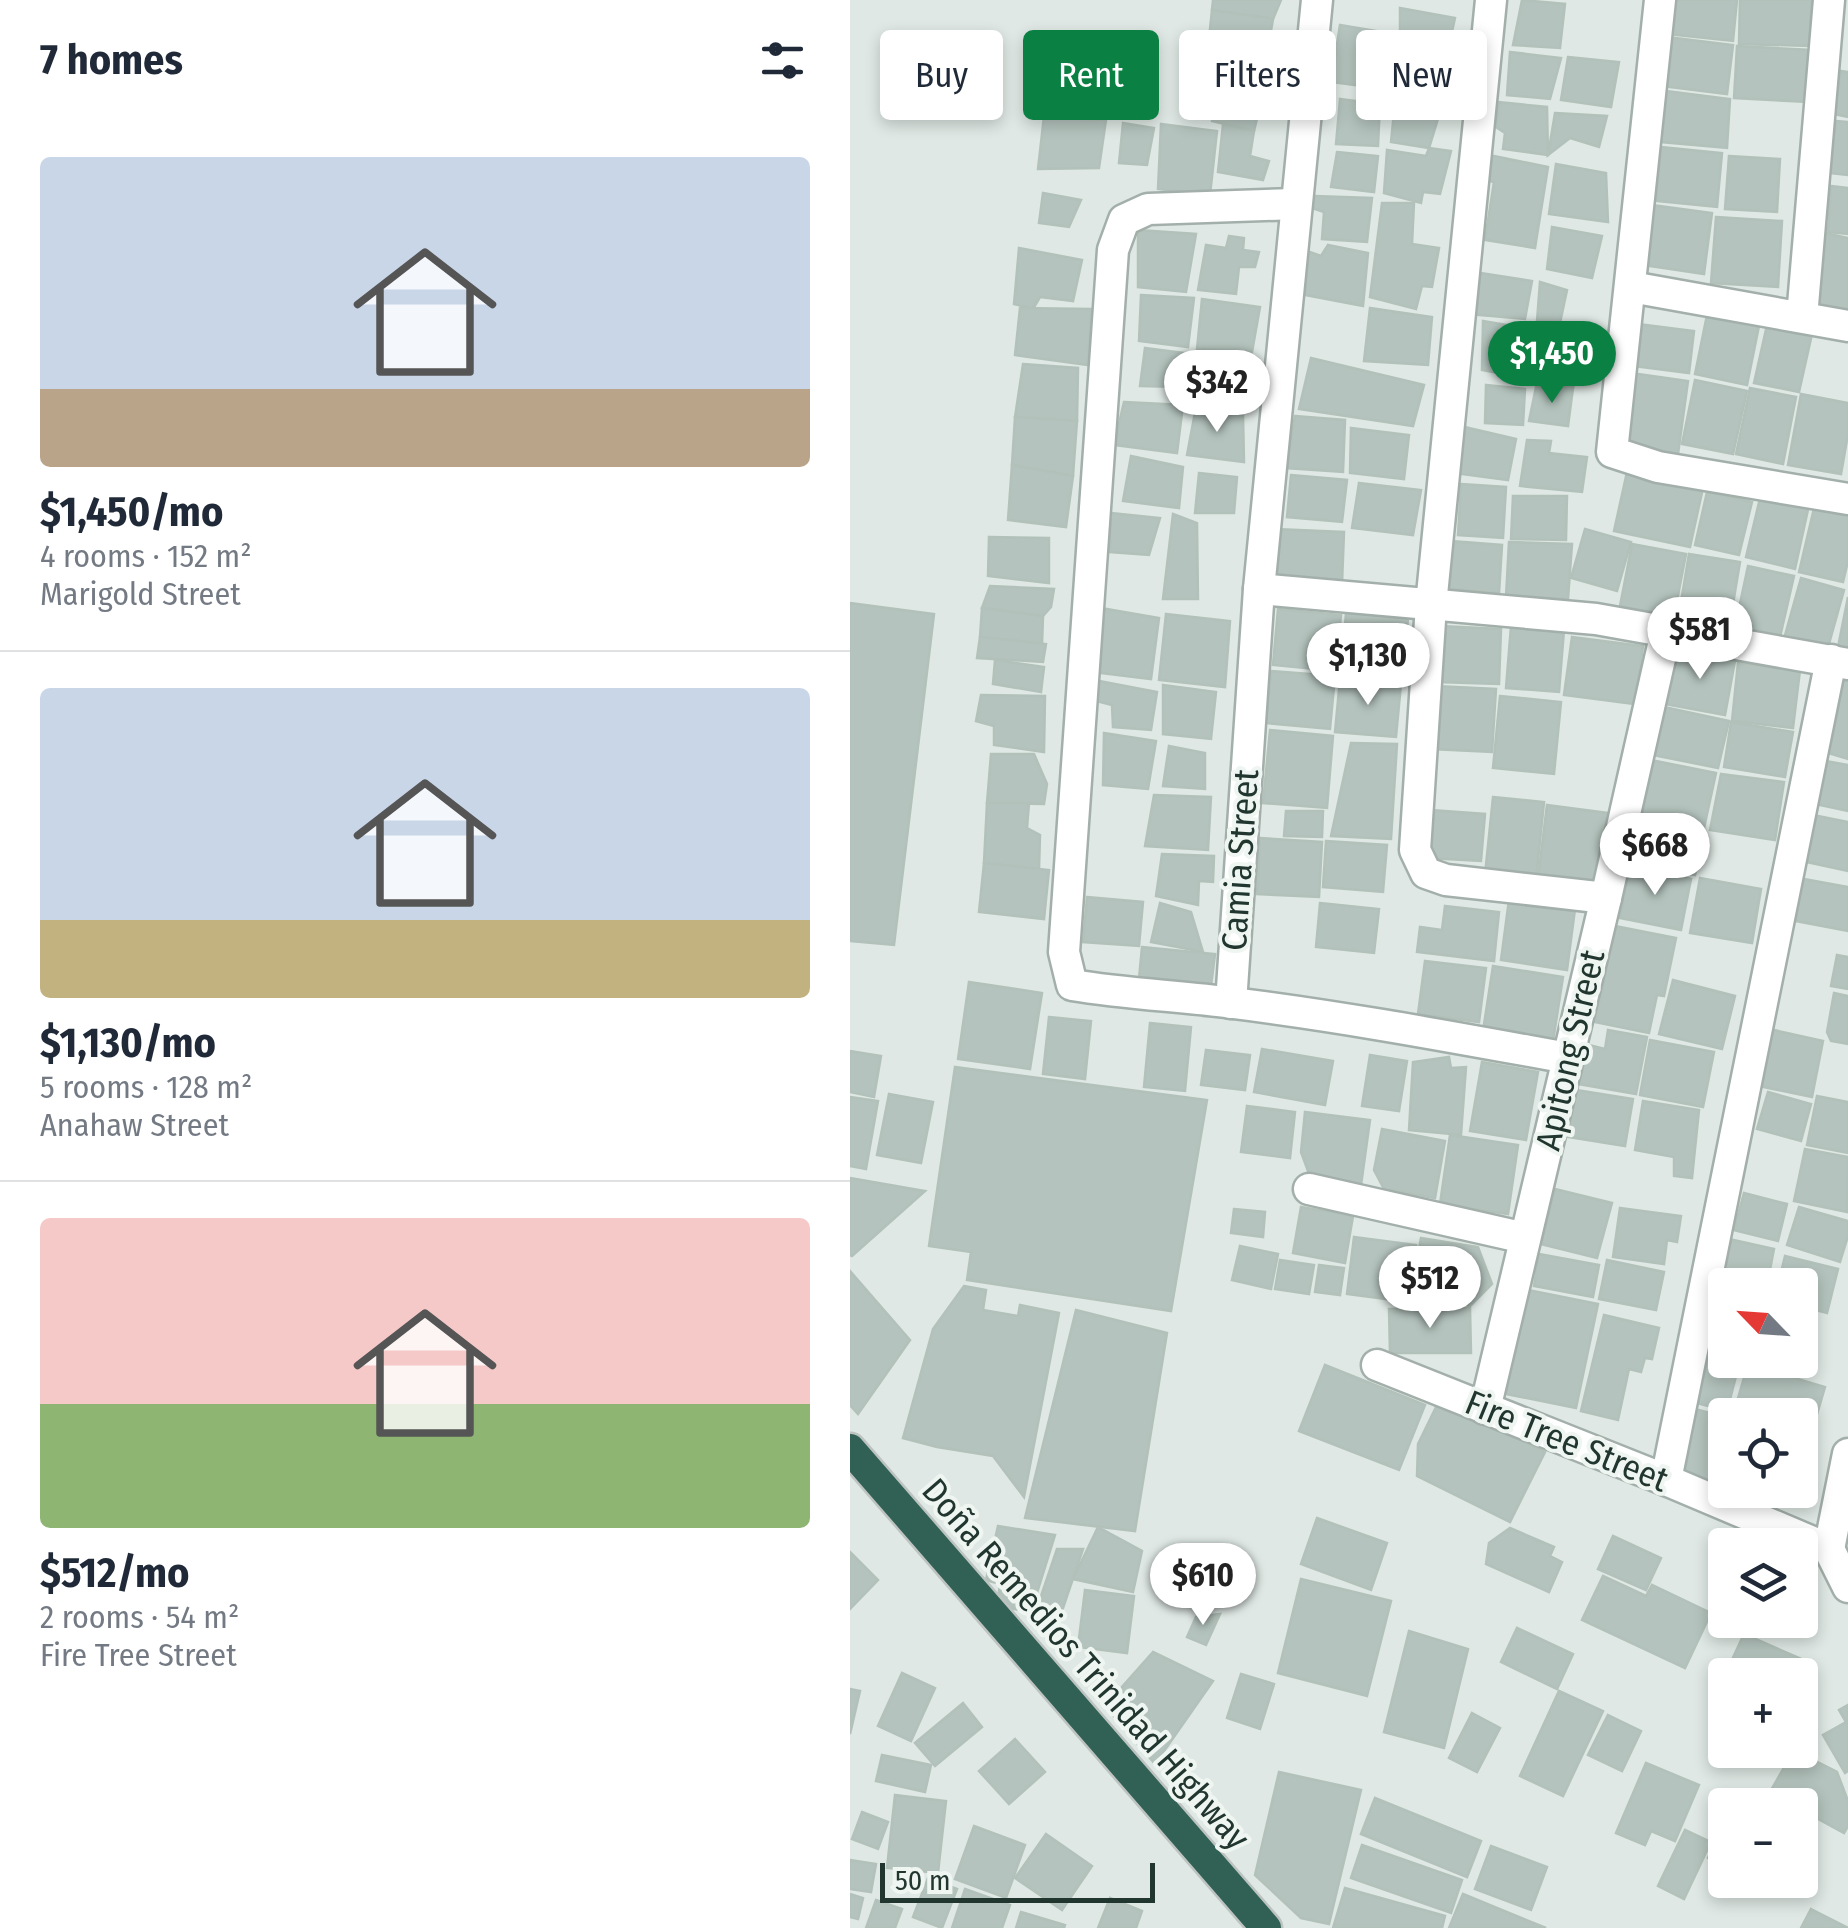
<!DOCTYPE html>
<meta charset="utf-8">
<style>
:root{--surface:#fff;--page:#f2f2f3;--text:#1f2937;--muted:#747a83;--line:#e0e1e3;--accent:#0b8043}
body{margin:0;font-family:"Fira Sans Condensed",sans-serif;background:var(--page);color:var(--text);height:100vh;display:flex;flex-direction:column;font-size:38px;white-space:nowrap}
*{box-sizing:border-box;margin:0}
p{font-size:32px;color:var(--muted)}
.icon{flex:none;width:55px;height:55px;fill:none;stroke:currentColor;stroke-width:2;stroke-linecap:round;stroke-linejoin:round}
.map{position:relative;flex:1;overflow:hidden}
.sheet{display:flex;flex-direction:column;background:var(--surface);width:850px}
.sheet>*{flex:none}
.guide{position:absolute;left:30px;top:30px;width:818px;height:90px;display:flex;gap:20px}
.needle{width:65px;rotate:295deg}
.tools{position:absolute;left:858px;top:1268px;display:grid;gap:20px}
.tools a{display:grid;place-items:center;width:110px;height:110px;border-radius:10px;background:var(--surface);box-shadow:0 5px 15px #0003;font-size:50px}
.scale{position:absolute;left:30px;bottom:25px;width:275px;box-sizing:border-box;padding-left:10px;border:5px solid #223630;border-top:0;font-size:28px;line-height:35px;white-space:nowrap;color:#223630;-webkit-text-stroke:8px #eff6f2;paint-order:stroke}
.price{position:absolute;translate:-50% -85px;padding:0 22px;border-radius:35px;background:#fff;color:#222;font-size:32px;line-height:65px;filter:drop-shadow(0 2px 5px #0008)}
.price::after{content:'';position:absolute;left:50%;top:60px;width:30px;height:22px;margin-left:-15px;background:inherit;clip-path:polygon(0 0,100% 0,50% 100%)}
.price.on{background:var(--accent);color:#fff}
ul{padding:0;list-style:none}
li{display:grid;align-content:center;gap:20px;height:530px;padding:0 40px}
li+li{border-top:2px solid var(--line)}
li span{display:grid;place-items:center;height:310px;border-radius:10px;color:#555}
li>.icon{margin-inline-start:auto}
span .icon{width:180px;height:180px;fill:#fffc;stroke-width:1}
li b{font-size:42px}
h2{display:flex;justify-content:space-between;align-items:center;height:120px;padding:0 40px;font-size:42px}
.tag{padding:0 35px;border-radius:10px;background:var(--surface);box-shadow:0 5px 15px #0003;font-size:35px;line-height:90px}
.tag.on{background:var(--accent);color:#fff}
main{display:flex;flex:1;min-height:0}
.map>svg:first-child{display:block}
</style>
<main>
<section class="sheet">
<h2>7 homes<svg class="icon" aria-label="filters" viewBox="0 0 24 24"><path d="M4 7h16M4 17h16"/><circle cx="9" cy="7" r="2"/><circle cx="15" cy="17" r="2"/></svg></h2>
<ul>
<li><span style="background:linear-gradient(#c9d6e8 75%,#b9a48a 0)"><svg class="icon" aria-label="home" viewBox="0 0 24 24"><path d="M3 11l9-7 9 7M6 9v11h12V9"/></svg></span><div><b>$1,450/mo</b><p>4 rooms · 152 m²</p><p>Marigold Street</p></div></li>
<li><span style="background:linear-gradient(#c9d6e8 75%,#c2b280 0)"><svg class="icon" aria-label="home" viewBox="0 0 24 24"><path d="M3 11l9-7 9 7M6 9v11h12V9"/></svg></span><div><b>$1,130/mo</b><p>5 rooms · 128 m²</p><p>Anahaw Street</p></div></li>
<li><span style="background:linear-gradient(#f6c9c9 60%,#8fb573 0)"><svg class="icon" aria-label="home" viewBox="0 0 24 24"><path d="M3 11l9-7 9 7M6 9v11h12V9"/></svg></span><div><b>$512/mo</b><p>2 rooms · 54 m²</p><p>Fire Tree Street</p></div></li>
</ul>
</section>
<div class="map">
<svg width="998" height="1928" viewBox="0 0 998 1928">
<rect width="100%" height="100%" fill="#dfe8e4"/>
<g fill="#b4c3bd" stroke="#b2c1ba" stroke-width="2.5">
<polygon points="363,0 431,0 423,19 362,10"/>
<polygon points="672,0 715,4 710,48 663,45"/>
<polygon points="819,0 887,0 883,41 816,34"/>
<polygon points="890,0 961,0 960,46 889,44"/>
<polygon points="550,8 605,18 599,45 550,35"/>
<polygon points="362,10 423,19 415,66 357,58"/>
<polygon points="490,25 550,35 536,89 481,82"/>
<polygon points="817,37 883,45 877,94 811,86"/>
<polygon points="887,46 961,50 958,102 884,98"/>
<polygon points="660,52 711,58 700,99 657,95"/>
<polygon points="718,57 769,62 761,107 711,100"/>
<polygon points="367,59 434,70 426,108 410,106 404,131 362,121"/>
<polygon points="991,71 998,72 998,117 984,114"/>
<polygon points="816,91 880,99 877,148 811,142"/>
<polygon points="546,92 594,99 579,148 541,142"/>
<polygon points="490,99 530,104 528,146 486,144"/>
<polygon points="648,102 697,107 698,155 653,149 655,133 646,127"/>
<polygon points="705,113 757,116 749,147 720,138 698,155"/>
<polygon points="194,116 256,120 249,168 188,169"/>
<polygon points="986,121 998,122 998,175 979,173"/>
<polygon points="273,123 304,128 297,165 269,163"/>
<polygon points="311,124 367,131 360,195 308,189"/>
<polygon points="373,124 404,131 400,156 419,161 413,180 368,172"/>
<polygon points="811,147 872,153 867,207 806,201"/>
<polygon points="579,148 601,151 590,194 573,192 571,203 534,193 537,150 576,156"/>
<polygon points="487,152 528,156 524,192 481,187"/>
<polygon points="639,155 698,167 685,248 635,240 644,182 635,180"/>
<polygon points="879,156 930,159 927,212 875,209"/>
<polygon points="706,164 756,173 758,222 699,214"/>
<polygon points="981,186 998,188 998,234 978,232"/>
<polygon points="193,193 231,200 219,227 189,223"/>
<polygon points="464,196 522,198 517,242 472,239 474,212 459,207"/>
<polygon points="532,203 564,203 562,244 589,248 582,287 572,286 566,309 520,297"/>
<polygon points="802,205 862,213 854,274 793,265"/>
<polygon points="866,217 932,221 928,287 861,283"/>
<polygon points="702,227 752,236 742,278 697,269"/>
<polygon points="288,230 346,234 336,292 288,287"/>
<polygon points="975,233 998,238 998,314 959,305"/>
<polygon points="379,236 394,238 393,250 409,252 405,267 389,267 386,294 348,290 356,245 376,248"/>
<polygon points="478,245 518,253 513,306 455,295 457,251 471,256"/>
<polygon points="169,248 232,260 223,301 190,297 183,309 164,304"/>
<polygon points="624,272 682,281 675,319 619,314"/>
<polygon points="690,282 717,290 710,323 687,321"/>
<polygon points="291,295 344,298 338,347 289,341"/>
<polygon points="352,299 410,307 402,352 347,349"/>
<polygon points="170,308 241,309 238,365 165,355"/>
<polygon points="520,308 582,317 578,365 514,361"/>
<polygon points="857,315 909,326 897,385 845,374"/>
<polygon points="633,321 675,328 669,377 632,370"/>
<polygon points="788,324 844,331 839,373 783,366"/>
<polygon points="917,325 962,334 949,392 904,383"/>
<polygon points="685,326 718,330 712,352 730,361 723,388 678,377"/>
<polygon points="295,348 335,353 332,387 290,386"/>
<polygon points="343,355 398,361 393,405 343,400"/>
<polygon points="461,358 574,385 563,426 449,409"/>
<polygon points="173,364 228,368 227,421 165,417"/>
<polygon points="781,373 838,381 828,454 770,446"/>
<polygon points="845,380 897,391 883,454 832,444"/>
<polygon points="636,385 675,389 673,425 635,423"/>
<polygon points="686,387 723,388 718,426 679,421"/>
<polygon points="900,388 946,397 933,464 886,454"/>
<polygon points="951,394 998,403 998,434 991,474 938,465"/>
<polygon points="274,402 333,405 327,453 264,445"/>
<polygon points="346,407 393,414 394,462 337,455"/>
<polygon points="445,416 495,420 493,472 436,468"/>
<polygon points="165,417 227,421 223,476 162,465"/>
<polygon points="606,425 666,439 658,480 604,473"/>
<polygon points="501,428 559,435 554,479 500,473"/>
<polygon points="677,440 701,441 699,453 737,457 732,492 670,486"/>
<polygon points="281,456 333,467 329,508 273,501"/>
<polygon points="162,465 223,476 216,527 158,520"/>
<polygon points="777,472 853,488 840,547 764,531"/>
<polygon points="349,473 387,477 384,513 345,513"/>
<polygon points="441,475 497,480 492,522 437,517"/>
<polygon points="509,483 571,490 563,535 502,528"/>
<polygon points="611,484 656,487 653,538 608,535"/>
<polygon points="857,492 902,502 889,555 845,545"/>
<polygon points="911,494 959,505 945,569 896,557"/>
<polygon points="663,496 717,496 716,540 661,539"/>
<polygon points="965,504 998,512 998,561 993,582 949,572"/>
<polygon points="261,513 310,518 299,555 260,552"/>
<polygon points="323,514 347,523 348,599 313,599"/>
<polygon points="425,529 494,532 492,584 423,581"/>
<polygon points="735,529 781,542 767,591 721,578"/>
<polygon points="139,537 199,538 199,583 138,576"/>
<polygon points="601,541 652,545 649,593 598,589"/>
<polygon points="659,542 722,544 718,599 656,597"/>
<polygon points="782,544 836,554 824,616 770,606"/>
<polygon points="839,554 890,562 880,622 829,614"/>
<polygon points="898,566 944,576 930,637 885,627"/>
<polygon points="951,578 994,590 977,651 934,639"/>
<polygon points="140,586 204,589 201,607 193,616 132,608"/>
<polygon points="998,597 998,649 988,647"/>
<polygon points="0,603 84,614 44,945 0,941"/>
<polygon points="132,608 193,616 192,644 130,637"/>
<polygon points="251,608 309,618 301,679 250,673"/>
<polygon points="428,609 491,615 485,671 423,665"/>
<polygon points="496,613 558,618 553,676 491,672"/>
<polygon points="316,614 380,621 375,687 309,680"/>
<polygon points="590,626 651,629 649,684 587,682"/>
<polygon points="661,626 714,630 709,692 656,688"/>
<polygon points="130,637 196,644 193,662 127,658"/>
<polygon points="722,637 793,646 785,704 714,695"/>
<polygon points="825,649 885,661 875,715 815,704"/>
<polygon points="145,660 194,667 191,692 143,684"/>
<polygon points="888,663 950,670 943,728 882,721"/>
<polygon points="421,671 485,676 480,729 416,723"/>
<polygon points="991,672 998,674 998,759 968,750"/>
<polygon points="490,679 551,684 546,737 485,732"/>
<polygon points="244,680 307,692 301,730 263,727 262,705 239,699"/>
<polygon points="313,685 366,692 361,739 313,734"/>
<polygon points="585,686 646,689 642,752 581,749"/>
<polygon points="131,695 195,696 194,752 144,745 144,726 126,721"/>
<polygon points="650,696 711,702 704,774 643,768"/>
<polygon points="814,707 879,721 868,768 803,755"/>
<polygon points="881,722 943,732 935,777 874,767"/>
<polygon points="420,730 483,736 477,808 413,803"/>
<polygon points="254,733 306,741 298,789 253,785"/>
<polygon points="501,743 547,744 541,839 481,836"/>
<polygon points="319,746 355,753 355,789 313,786"/>
<polygon points="141,754 184,754 197,784 194,804 137,803"/>
<polygon points="796,759 866,773 854,828 780,812"/>
<polygon points="970,760 998,765 998,811 961,803"/>
<polygon points="871,774 934,782 925,840 860,830"/>
<polygon points="304,795 361,797 358,850 295,846"/>
<polygon points="643,797 694,802 686,880 635,875"/>
<polygon points="137,803 179,803 177,828 190,835 189,869 134,863"/>
<polygon points="697,805 759,813 750,885 688,878"/>
<polygon points="581,810 635,814 631,861 578,858"/>
<polygon points="436,811 473,811 472,837 434,836"/>
<polygon points="963,815 998,822 998,871 952,861"/>
<polygon points="787,818 854,833 845,875 777,861"/>
<polygon points="410,838 472,842 469,897 407,894"/>
<polygon points="476,841 537,845 533,892 473,887"/>
<polygon points="312,854 364,856 363,882 349,881 348,905 306,896"/>
<polygon points="134,863 199,870 194,919 129,912"/>
<polygon points="780,866 841,879 831,930 770,918"/>
<polygon points="943,877 998,887 998,931 935,919"/>
<polygon points="850,878 911,889 902,943 840,933"/>
<polygon points="237,897 293,902 289,946 233,942"/>
<polygon points="659,900 725,909 717,970 651,960"/>
<polygon points="310,903 341,912 353,952 301,942"/>
<polygon points="470,903 529,909 524,953 466,947"/>
<polygon points="595,906 649,912 644,961 567,952 570,927 592,930"/>
<polygon points="765,926 826,938 814,996 807,995 799,1033 745,1022"/>
<polygon points="292,947 365,954 361,986 289,979"/>
<polygon points="987,955 998,957 998,989 981,986"/>
<polygon points="575,961 636,968 629,1022 568,1014"/>
<polygon points="643,966 713,977 703,1041 633,1031"/>
<polygon points="823,980 885,996 872,1049 809,1034"/>
<polygon points="119,982 192,993 180,1069 108,1059"/>
<polygon points="984,993 998,996 998,1044 981,1041 977,1032"/>
<polygon points="199,1017 241,1021 235,1079 193,1074"/>
<polygon points="300,1023 341,1027 335,1091 294,1087"/>
<polygon points="915,1028 973,1041 962,1097 904,1085"/>
<polygon points="758,1030 797,1037 786,1094 728,1084 735,1044 755,1049"/>
<polygon points="800,1040 864,1052 853,1107 790,1095"/>
<polygon points="412,1049 483,1061 475,1105 404,1092"/>
<polygon points="356,1050 400,1055 395,1090 351,1085"/>
<polygon points="0,1051 31,1056 24,1097 0,1092"/>
<polygon points="520,1055 557,1061 549,1111 512,1106"/>
<polygon points="599,1057 601,1068 616,1067 611,1135 559,1130 563,1062"/>
<polygon points="632,1062 688,1072 676,1140 620,1131"/>
<polygon points="105,1067 357,1100 321,1311 117,1280 121,1252 79,1246"/>
<polygon points="720,1089 783,1099 775,1146 712,1136"/>
<polygon points="918,1092 961,1104 951,1141 907,1129"/>
<polygon points="39,1094 83,1102 71,1163 27,1155"/>
<polygon points="967,1096 998,1102 998,1153 957,1145"/>
<polygon points="0,1097 28,1101 16,1169 0,1166"/>
<polygon points="793,1101 849,1110 842,1178 824,1176 824,1157 785,1150"/>
<polygon points="397,1106 445,1112 440,1158 391,1152"/>
<polygon points="455,1112 520,1120 511,1185 461,1179 451,1152"/>
<polygon points="532,1129 595,1141 585,1198 534,1189 524,1170"/>
<polygon points="600,1135 668,1145 658,1214 590,1204"/>
<polygon points="955,1149 998,1157 997,1212 944,1201"/>
<polygon points="0,1178 75,1191 2,1256 0,1255"/>
<polygon points="705,1189 762,1203 747,1258 691,1244"/>
<polygon points="894,1193 937,1204 928,1241 884,1230"/>
<polygon points="451,1207 503,1216 495,1263 443,1253"/>
<polygon points="949,1207 998,1221 998,1236 990,1262 937,1245"/>
<polygon points="770,1208 831,1216 827,1242 817,1240 814,1264 763,1257"/>
<polygon points="384,1209 415,1212 413,1237 381,1233"/>
<polygon points="504,1237 566,1245 559,1302 497,1294"/>
<polygon points="870,1237 924,1249 917,1285 875,1285 875,1289 868,1287"/>
<polygon points="571,1238 628,1247 642,1284 620,1306 582,1296 581,1290 562,1287"/>
<polygon points="390,1246 428,1254 421,1289 382,1280"/>
<polygon points="689,1254 749,1265 743,1297 684,1286"/>
<polygon points="935,1256 988,1269 977,1313 950,1306 950,1285 928,1285"/>
<polygon points="430,1260 464,1265 459,1294 425,1289"/>
<polygon points="757,1260 814,1272 806,1310 749,1299"/>
<polygon points="469,1265 494,1268 490,1295 465,1292"/>
<polygon points="0,1271 60,1340 8,1414 0,1405"/>
<polygon points="114,1286 136,1290 133,1310 168,1316 170,1305 209,1313 174,1497 143,1456 87,1447 53,1438 83,1329"/>
<polygon points="678,1290 748,1304 726,1408 656,1394"/>
<polygon points="875,1303 875,1349 866,1347"/>
<polygon points="620,1308 621,1353 540,1353 539,1309"/>
<polygon points="226,1310 317,1333 285,1531 175,1518"/>
<polygon points="754,1315 809,1328 802,1359 795,1358 791,1372 779,1369 768,1420 731,1411"/>
<polygon points="860,1354 875,1357 875,1360 890,1361 877,1411 847,1403"/>
<polygon points="898,1364 975,1387 965,1421 927,1410 926,1415 895,1415 884,1412"/>
<polygon points="475,1365 575,1405 549,1470 449,1431"/>
<polygon points="590,1399 695,1452 660,1522 567,1476 568,1444"/>
<polygon points="845,1409 875,1417 875,1488 828,1477"/>
<polygon points="467,1518 537,1543 521,1590 451,1564"/>
<polygon points="148,1526 205,1535 181,1612 147,1606 150,1584 136,1580"/>
<polygon points="248,1527 292,1551 283,1592 223,1579"/>
<polygon points="660,1528 704,1547 700,1556 712,1562 699,1592 636,1564 639,1543"/>
<polygon points="763,1536 811,1558 796,1590 748,1569"/>
<polygon points="207,1549 233,1549 210,1617 185,1614"/>
<polygon points="0,1552 28,1580 0,1609"/>
<polygon points="753,1576 796,1596 802,1585 861,1613 835,1668 732,1620"/>
<polygon points="451,1579 541,1601 517,1696 428,1673"/>
<polygon points="235,1590 284,1596 277,1653 228,1647"/>
<polygon points="370,1614 356,1645 337,1637 346,1617"/>
<polygon points="667,1628 723,1654 707,1689 651,1662"/>
<polygon points="559,1631 618,1649 594,1748 534,1732"/>
<polygon points="894,1634 965,1665 950,1700 950,1675 875,1675"/>
<polygon points="303,1652 363,1681 305,1764 255,1706"/>
<polygon points="52,1673 85,1688 61,1741 28,1726"/>
<polygon points="391,1674 424,1684 410,1729 377,1718"/>
<polygon points="0,1689 10,1691 0,1734"/>
<polygon points="709,1691 753,1711 713,1796 670,1776"/>
<polygon points="113,1703 132,1727 85,1766 65,1743"/>
<polygon points="998,1705 998,1771 995,1773 973,1735 996,1722 989,1710"/>
<polygon points="622,1713 650,1728 627,1772 599,1758"/>
<polygon points="758,1715 791,1731 772,1771 738,1755"/>
<polygon points="165,1739 195,1772 159,1804 129,1771"/>
<polygon points="944,1750 987,1772 998,1801 998,1826 994,1833 950,1809 950,1805 944,1805 920,1792"/>
<polygon points="32,1755 81,1765 75,1792 26,1781"/>
<polygon points="796,1763 849,1785 825,1841 801,1831 795,1845 766,1833"/>
<polygon points="429,1772 511,1790 479,1924 451,1918 405,1875"/>
<polygon points="45,1795 96,1801 88,1873 37,1868"/>
<polygon points="525,1798 631,1841 617,1877 511,1834"/>
<polygon points="12,1812 38,1822 28,1849 2,1839"/>
<polygon points="875,1822 875,1866 858,1858"/>
<polygon points="124,1826 175,1845 156,1898 105,1879"/>
<polygon points="835,1830 861,1842 834,1899 808,1886"/>
<polygon points="196,1834 242,1866 212,1910 165,1878"/>
<polygon points="512,1845 612,1880 601,1913 501,1878"/>
<polygon points="641,1846 697,1867 681,1910 625,1889"/>
<polygon points="0,1860 26,1864 21,1892 0,1889"/>
<polygon points="78,1878 107,1889 92,1928 63,1917"/>
<polygon points="495,1888 595,1916 592,1928 483,1928"/>
<polygon points="115,1889 160,1905 152,1928 102,1928"/>
<polygon points="0,1894 13,1898 8,1919 0,1917"/>
<polygon points="613,1894 696,1928 599,1928"/>
<polygon points="260,1898 292,1911 286,1928 248,1928"/>
<polygon points="26,1900 52,1909 45,1928 16,1928"/>
<polygon points="961,1909 998,1928 951,1928"/>
<polygon points="171,1912 215,1925 214,1928 166,1928"/>
</g>
<g fill="none" stroke-linecap="round" stroke-linejoin="round">
<g stroke="#a3afaa" stroke-width="35">
<g id="street">
<polyline points="641,0 581,605 565,850 576,873 596,880 756,898"/>
<polyline points="810,0 762,452 808,467 998,499"/>
<path d="M446,204L298,209L274,220L263,250L214,952L222,985C276,994 330,996 383,1003C496,1017 607,1038 718,1058"/>
<polyline points="781,287 998,326"/>
<polyline points="952,317 979,0"/>
<polyline points="409,589 746,619 998,664"/>
<polyline points="381,1003 409,589 467,0"/>
<polyline points="459,1189 675,1238"/>
<polyline points="527,1365 816,1480 979,1549 998,1587"/>
<polyline points="635,1409 756,898 816,632"/>
<polyline points="816,1480 981,660"/>
<polyline points="979,1549 998,1454"/>
</g>
</g>
<g stroke="#bdc3c1" stroke-width="35">
<polyline id="highway" points="0,1449 416,1928"/>
</g>
<use href="#street" stroke="#fff" stroke-width="30"/>
<use href="#highway" stroke="#316054" stroke-width="30"/>
</g>
<g text-anchor="middle" dominant-baseline="central" stroke-width="8" stroke-linejoin="round" paint-order="stroke">
<g font-size="35" fill="#223630" stroke="#eff6f2">
<text transform="translate(390 860) rotate(-86)">Camia Street</text>
<text transform="translate(720 1050) rotate(-77)">Apitong Street</text>
<text transform="translate(717 1441) rotate(22)">Fire Tree Street</text>
<text transform="translate(236 1664) rotate(49)">Doña Remedios Trinidad Highway</text>
</g>
</g>
</svg>
<div class="tools">
<a><svg class="needle" viewBox="-14 -14 28 28"><path d="M0-13l5 13h-10z" fill="#e53935"/><path d="M0 13l5-13h-10z" fill="#747a83"/></svg></a>
<a><svg class="icon" aria-label="locate" viewBox="0 0 24 24"><circle cx="12" cy="12" r="6"/><path d="M12 2v4M12 18v4M2 12h4M18 12h4"/></svg></a>
<a><svg class="icon" aria-label="layers" viewBox="0 0 24 24"><path d="M12 4l9 5-9 5-9-5zM3 14l9 5 9-5"/></svg></a>
<a>+</a>
<a>−</a>
</div>
<div class="scale">50 m</div>
<b class="price on" style="left:702px;top:406px">$1,450</b>
<b class="price" style="left:367px;top:435px">$342</b>
<b class="price" style="left:850px;top:682px">$581</b>
<b class="price" style="left:518px;top:708px">$1,130</b>
<b class="price" style="left:805px;top:898px">$668</b>
<b class="price" style="left:580px;top:1331px">$512</b>
<b class="price" style="left:353px;top:1628px">$610</b>
<div class="guide">
<a class="tag">Buy</a>
<a class="tag on">Rent</a>
<a class="tag">Filters</a>
<a class="tag">New</a>
</div>
</div>
</main>
